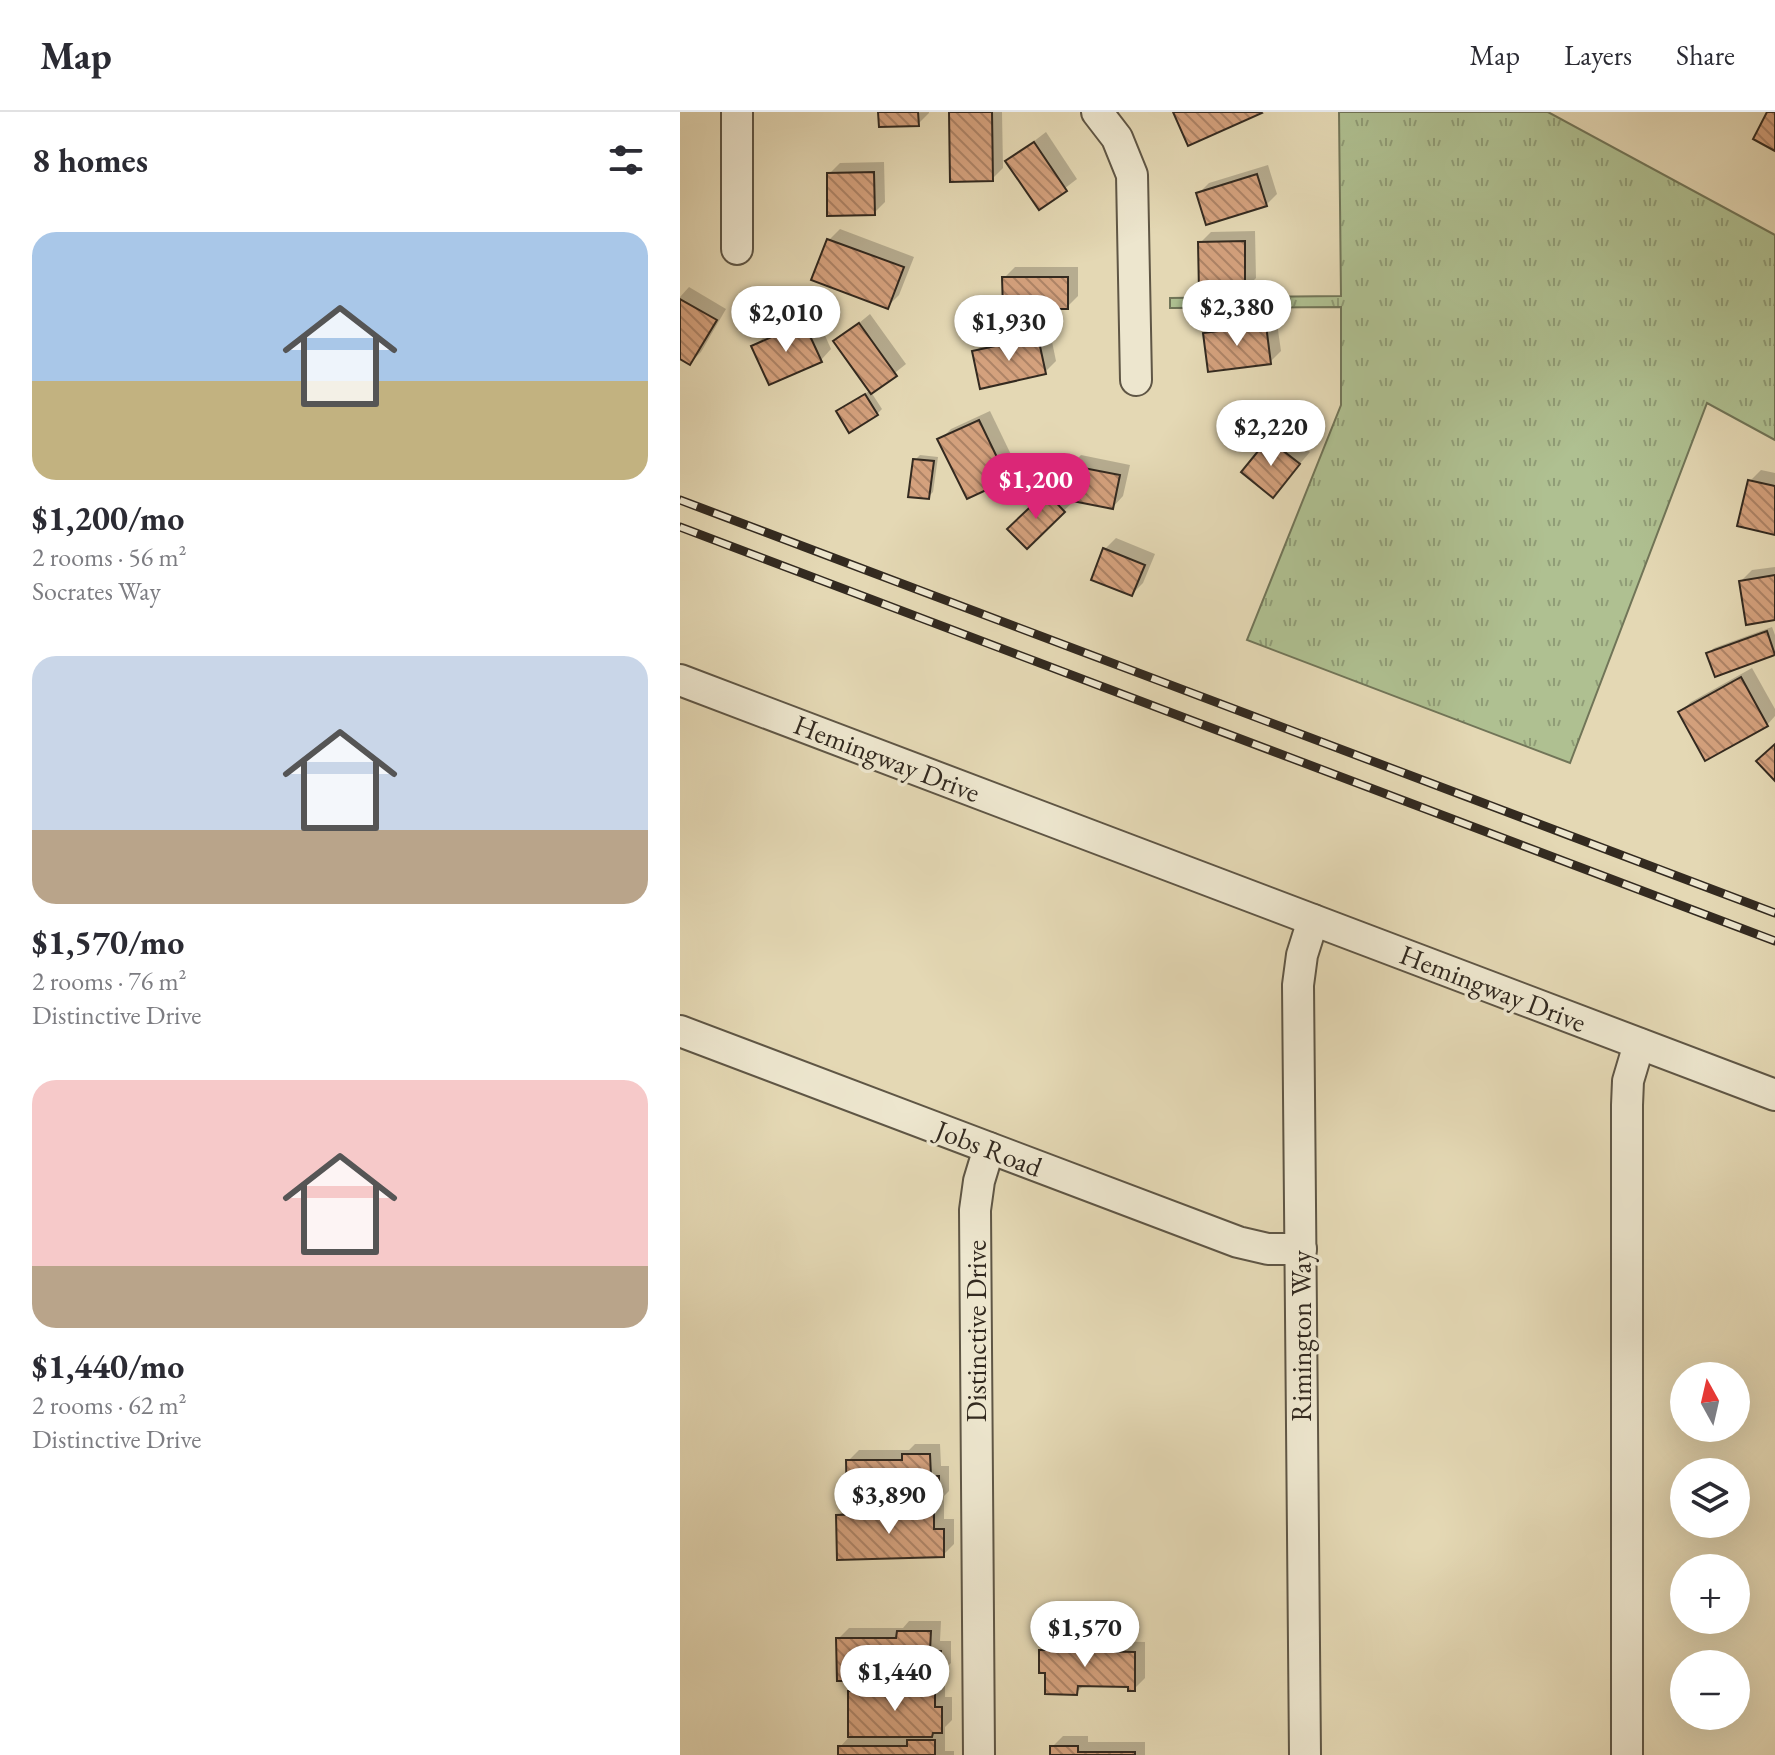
<!DOCTYPE html>
<meta charset="utf-8">
<style>
:root{--surface:#fff;--page:#f7f7f7;--text:#2b2b33;--muted:#7c7c81;--line:#e1e1e2;--accent:#db2777}
body{margin:0;font-family:"EB Garamond",serif;background:var(--page);color:var(--text);height:100vh;display:flex;flex-direction:column;font-size:30px;white-space:nowrap}
*{box-sizing:border-box;margin:0}
p{font-size:26px;color:var(--muted)}
.icon{flex:none;width:44px;height:44px;fill:none;stroke:currentColor;stroke-width:2;stroke-linecap:round;stroke-linejoin:round}
.map{position:relative;flex:1;overflow:hidden}
.panel{display:flex;flex-direction:column;background:var(--surface);width:680px}
.panel>*{flex:none}
.needle{width:52px;rotate:352deg}
.buttons{position:absolute;left:990px;top:1250px;display:grid;gap:16px}
.buttons a{display:grid;place-items:center;width:80px;height:80px;border-radius:50%;background:var(--surface);box-shadow:0 8px 32px #0002;font-size:40px}
.price{position:absolute;translate:-50% -68px;padding:0 18px;border-radius:28px;background:#fff;color:#222;font-size:26px;line-height:52px;filter:drop-shadow(0 2px 4px #0008)}
.price::after{content:'';position:absolute;left:50%;top:48px;width:24px;height:18px;margin-left:-12px;background:inherit;clip-path:polygon(0 0,100% 0,50% 100%)}
.price.selected{background:var(--accent);color:#fff}
ul{padding:0;list-style:none}
li{display:grid;align-content:center;gap:16px;height:424px;padding:0 32px}
li span{display:grid;place-items:center;height:248px;border-radius:24px;color:#555}
li>.icon{margin-inline-start:auto}
span .icon{width:144px;height:144px;fill:#fffc;stroke-width:1}
li b{font-size:34px}
h2{display:flex;justify-content:space-between;align-items:center;height:96px;padding:0 32px;font-size:34px}
header{display:flex;align-items:center;gap:48px;box-sizing:border-box;height:112px;padding:0 40px;background:var(--surface);border-bottom:2px solid var(--line)}
header strong{font-size:38px}
nav{display:flex;gap:44px;margin-inline-start:auto;font-size:28px}
main{display:flex;flex:1;min-height:0}
.map>svg:first-child{display:block}
</style>
<header>
<strong>Map</strong>
<nav><a>Map</a><a>Layers</a><a>Share</a></nav>
</header>
<main>
<section class="panel">
<h2>8 homes<svg class="icon" aria-label="filters" viewBox="0 0 24 24"><path d="M4 7h16M4 17h16"/><circle cx="9" cy="7" r="2"/><circle cx="15" cy="17" r="2"/></svg></h2>
<ul>
<li><span style="background:linear-gradient(#a9c7e8 60%,#c2b280 0)"><svg class="icon" aria-label="home" viewBox="0 0 24 24"><path d="M3 11l9-7 9 7M6 9v11h12V9"/></svg></span><div><b>$1,200/mo</b><p>2 rooms · 56 m²</p><p>Socrates Way</p></div></li>
<li><span style="background:linear-gradient(#c9d6e8 70%,#b9a48a 0)"><svg class="icon" aria-label="home" viewBox="0 0 24 24"><path d="M3 11l9-7 9 7M6 9v11h12V9"/></svg></span><div><b>$1,570/mo</b><p>2 rooms · 76 m²</p><p>Distinctive Drive</p></div></li>
<li><span style="background:linear-gradient(#f6c9c9 75%,#b9a48a 0)"><svg class="icon" aria-label="home" viewBox="0 0 24 24"><path d="M3 11l9-7 9 7M6 9v11h12V9"/></svg></span><div><b>$1,440/mo</b><p>2 rooms · 62 m²</p><p>Distinctive Drive</p></div></li>
</ul>
</section>
<div class="map">
<svg width="1095" height="1643" viewBox="0 0 1095 1643">
<defs>
<pattern id="park-tufts" width="24" height="20" patternUnits="userSpaceOnUse" patternTransform="scale(2)"><rect width="24" height="20" fill="#afc091"/><path d="M3 7l-1-3M5 7V3M7 7l1-3M15 17l-1-3M17 17v-4M19 17l1-3" fill="none" stroke="#8f9c76"/></pattern>
<pattern id="building-back-hatch" width="6" height="6" patternUnits="userSpaceOnUse" patternTransform="scale(2)"><rect width="6" height="6" fill="#d4a17d"/><path d="M-1 5l2 2M0 0l6 6M5-1l2 2" fill="none" stroke="#ad8366"/></pattern>
</defs>
<rect width="100%" height="100%" fill="#e4d8b4"/>
<filter id="stains"><feTurbulence type="fractalNoise" baseFrequency=".0025" numOctaves="4"/><feColorMatrix values="0 0 0 0 .2 0 0 0 0 .09 0 0 0 0 .02 0 0 0 .5 -.17"/></filter>
<radialGradient id="worn" r=".72"><stop offset=".6" stop-color="#630" stop-opacity="0"/><stop offset="1" stop-color="#630" stop-opacity=".3"/></radialGradient>
<polygon fill="url(#park-tufts)" stroke="#717558" stroke-width="2" points="659,0 868,0 1095,123 1095,328 1027,291 890,651 567,528 661,293 661,195 490,196 490,186 661,184"/>
<g fill="#0003">
<polygon points="200,0 249,0 249,1 238,12"/>
<polygon points="271,0 322,0 323,56 312,67"/>
<polygon points="366,20 397,67 359,96 328,49"/>
<polygon points="204,50 205,90 194,101 149,62 160,51"/>
<polygon points="588,53 597,82 586,93 518,82 529,71"/>
<polygon points="160,117 234,145 219,183 208,194 149,128"/>
<polygon points="575,119 576,166 565,177 520,131 531,120"/>
<polygon points="335,155 398,155 398,184 387,195 324,166"/>
<polygon points="9,175 46,197 21,240 10,251 0,245 0,185"/>
<polygon points="135,201 151,237 141,248 74,235 85,224"/>
<polygon points="190,202 226,252 191,280 202,297 197,302 163,295 191,278 156,230"/>
<polygon points="596,204 601,239 590,250 525,221 536,211"/>
<polygon points="369,215 376,249 365,260 295,240 306,229"/>
<polygon points="310,299 337,355 327,366 260,328 271,317"/>
<polygon points="600,317 630,340 593,383 589,328"/>
<polygon points="240,343 258,345 253,380 248,385 235,348"/>
<polygon points="401,343 450,353 443,384 433,395 395,388 347,434 330,417 378,370 386,378 390,354"/>
<polygon points="1081,358 1095,361 1095,420 1070,369"/>
<polygon points="436,426 475,442 463,471 452,482 425,437"/>
<polygon points="1095,455 1095,506 1061,469 1072,458"/>
<polygon points="1092,515 1095,523 1095,541 1036,562 1029,541 1034,536"/>
<polygon points="1072,556 1095,597 1095,604 1087,613 1000,600 1011,590"/>
<polygon points="235,1332 260,1332 261,1354 269,1354 269,1379 264,1384 264,1407 274,1407 274,1432 263,1443 158,1404 169,1393 168,1349 179,1338 229,1338"/>
<polygon points="229,1509 261,1509 260,1529 271,1529 271,1551 260,1562 265,1562 265,1585 272,1585 272,1608 265,1615 265,1639 274,1639 274,1643 160,1643 160,1635 170,1624 170,1580 183,1567 158,1527 169,1516 223,1516"/>
<polygon points="379,1523 413,1524 413,1529 465,1530 465,1566 454,1577 450,1573 405,1572 396,1581 367,1559 361,1539"/>
<polygon points="383,1624 408,1624 408,1630 465,1630 465,1643 372,1643 372,1635"/>
</g>
<g fill="url(#building-back-hatch)" stroke="#332a20" stroke-width="2">
<polygon points="198,0 238,0 239,14 199,15"/>
<polygon points="269,0 312,0 313,69 270,70"/>
<polygon points="493,0 581,0 582,1 508,34"/>
<polygon points="1087,0 1095,0 1095,39 1073,27"/>
<polygon points="354,30 387,79 359,98 325,49"/>
<polygon points="194,60 195,103 147,104 147,61"/>
<polygon points="577,62 587,94 526,113 516,81"/>
<polygon points="147,127 224,155 208,197 131,168"/>
<polygon points="565,129 565,179 519,180 518,130"/>
<polygon points="322,165 388,165 388,197 323,197"/>
<polygon points="0,187 37,208 10,253 0,247"/>
<polygon points="124,211 142,250 89,273 71,234"/>
<polygon points="179,211 217,264 191,282 153,229"/>
<polygon points="586,213 591,252 528,260 523,221"/>
<polygon points="358,225 366,262 300,277 292,239"/>
<polygon points="185,282 198,303 169,321 156,299"/>
<polygon points="299,308 328,368 287,387 257,327"/>
<polygon points="588,327 620,352 593,386 561,360"/>
<polygon points="233,347 254,349 249,387 228,385"/>
<polygon points="388,353 440,363 433,397 382,387"/>
<polygon points="1068,368 1095,374 1095,423 1057,414"/>
<polygon points="366,380 385,400 347,437 327,417"/>
<polygon points="423,436 465,453 452,484 411,468"/>
<polygon points="1095,463 1095,508 1066,513 1059,469"/>
<polygon points="1087,519 1095,543 1035,565 1026,541"/>
<polygon points="1061,565 1088,614 1025,649 998,600"/>
<polygon points="1095,632 1095,669 1076,649"/>
<polygon points="222,1342 250,1342 251,1364 259,1364 259,1392 167,1393 166,1348 222,1348"/>
<polygon points="254,1396 254,1417 264,1417 264,1445 157,1448 156,1403 224,1401 223,1397"/>
<polygon points="217,1519 251,1519 250,1539 261,1539 261,1564 252,1564 252,1569 157,1569 156,1526 216,1526"/>
<polygon points="366,1533 402,1534 403,1539 455,1540 455,1579 448,1579 448,1575 398,1574 397,1583 365,1582 365,1561 359,1561 359,1538 366,1538"/>
<polygon points="226,1572 255,1572 255,1595 262,1595 262,1621 253,1621 252,1625 168,1625 168,1579 226,1579"/>
<polygon points="227,1628 255,1628 255,1643 158,1643 158,1634 227,1634"/>
<polygon points="370,1634 398,1634 398,1640 455,1640 455,1643 370,1643"/>
</g>
<g fill="none" stroke-linecap="round" stroke-linejoin="round">
<g stroke="#5f5645" stroke-width="34">
<g id="minor">
<polyline points="417,0 437,26 452,63 456,268"/>
<polyline points="57,137 57,0"/>
<polyline points="0,568 1095,983"/>
<polyline points="0,919 558,1130 588,1137 621,1137"/>
<polyline points="299,1643 295,1098 299,1069 309,1036"/>
<polyline points="625,1643 618,873 622,843 633,808"/>
<polyline points="947,1643 947,993 948,969 959,932"/>
</g>
</g>
<use href="#minor" stroke="#ede6ce" stroke-width="30"/>
<g stroke="#332a20" stroke-width="9">
<g id="rail">
<polyline points="0,388 1095,801"/>
<polyline points="0,415 1095,829"/>
</g>
</g>
<use href="#rail" stroke="#ede6ce" stroke-width="6" stroke-dasharray="18" stroke-linecap="butt"/>
</g>
<g text-anchor="middle" dominant-baseline="central" stroke-width="7" stroke-linejoin="round" paint-order="stroke">
<g font-size="28" fill="#332a20" stroke="#ede6ce">
<text transform="translate(207 646) rotate(21)">Hemingway Drive</text>
<text transform="translate(813 876) rotate(21)">Hemingway Drive</text>
<text transform="translate(309 1036) rotate(21)">Jobs Road</text>
<text transform="translate(296 1219) rotate(-90)">Distinctive Drive</text>
<text transform="translate(621 1224) rotate(-90)">Rimington Way</text>
</g>
</g>
<rect width="100%" height="100%" filter="url(#stains)"/>
<rect width="100%" height="100%" fill="url(#worn)"/>
</svg>
<div class="buttons">
<a><svg class="needle" viewBox="-14 -14 28 28"><path d="M0-13l5 13h-10z" fill="#e53935"/><path d="M0 13l5-13h-10z" fill="#7c7c81"/></svg></a>
<a><svg class="icon" aria-label="layers" viewBox="0 0 24 24"><path d="M12 4l9 5-9 5-9-5zM3 14l9 5 9-5"/></svg></a>
<a>+</a>
<a>−</a>
</div>
<b class="price" style="left:557px;top:236px">$2,380</b>
<b class="price" style="left:106px;top:242px">$2,010</b>
<b class="price" style="left:329px;top:251px">$1,930</b>
<b class="price" style="left:591px;top:356px">$2,220</b>
<b class="price selected" style="left:356px;top:409px">$1,200</b>
<b class="price" style="left:209px;top:1424px">$3,890</b>
<b class="price" style="left:405px;top:1557px">$1,570</b>
<b class="price" style="left:215px;top:1601px">$1,440</b>
</div>
</main>
